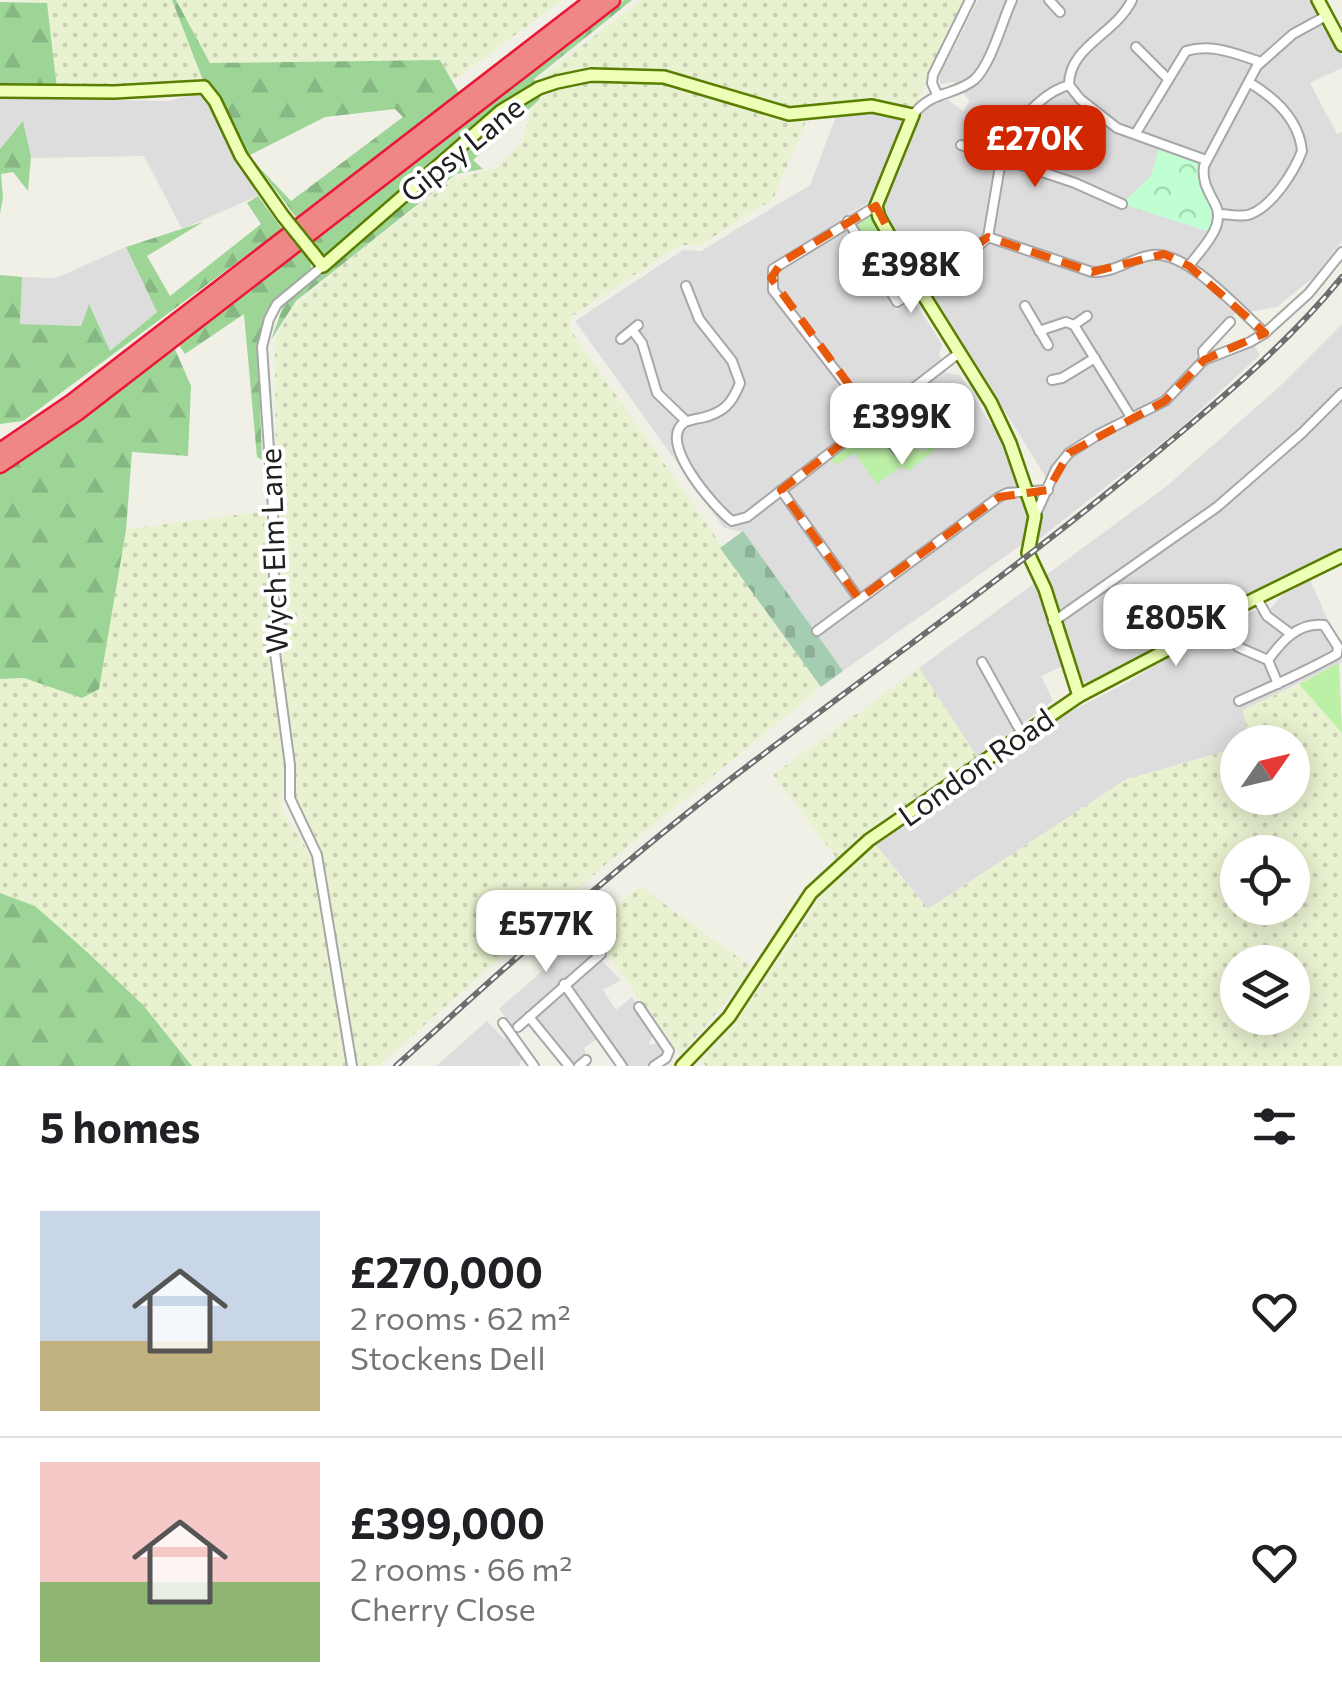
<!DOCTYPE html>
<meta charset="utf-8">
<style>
:root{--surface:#fff;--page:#f2f2f2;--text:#202124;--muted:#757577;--line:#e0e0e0;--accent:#d02700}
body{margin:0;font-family:Commissioner,sans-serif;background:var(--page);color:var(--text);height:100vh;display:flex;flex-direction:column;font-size:38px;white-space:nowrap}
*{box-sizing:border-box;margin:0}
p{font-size:32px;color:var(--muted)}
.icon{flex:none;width:55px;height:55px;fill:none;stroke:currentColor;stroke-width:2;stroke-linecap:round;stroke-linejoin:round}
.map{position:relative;height:1066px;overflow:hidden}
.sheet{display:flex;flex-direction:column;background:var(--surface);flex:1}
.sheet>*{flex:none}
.needle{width:65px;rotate:56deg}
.buttons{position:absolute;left:1220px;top:725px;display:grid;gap:20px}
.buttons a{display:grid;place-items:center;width:90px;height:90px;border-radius:50%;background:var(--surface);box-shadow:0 5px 25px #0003;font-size:50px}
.price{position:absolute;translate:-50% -85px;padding:0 22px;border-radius:20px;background:#fff;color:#222;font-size:32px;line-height:65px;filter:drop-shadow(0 2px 5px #0008)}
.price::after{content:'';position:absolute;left:50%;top:60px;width:30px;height:22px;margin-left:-15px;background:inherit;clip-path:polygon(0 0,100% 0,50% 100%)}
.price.current{background:var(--accent);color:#fff}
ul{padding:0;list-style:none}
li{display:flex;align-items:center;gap:30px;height:250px;padding:0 40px}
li+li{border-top:2px solid var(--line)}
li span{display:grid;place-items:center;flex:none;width:280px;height:200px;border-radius:0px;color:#555}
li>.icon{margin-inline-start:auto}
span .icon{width:120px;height:120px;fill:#fffc;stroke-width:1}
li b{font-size:42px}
h2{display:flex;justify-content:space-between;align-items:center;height:120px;padding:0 40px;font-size:42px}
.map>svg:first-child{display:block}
</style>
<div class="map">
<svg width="1342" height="1066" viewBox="0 0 1342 1066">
<defs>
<pattern id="farmland-dots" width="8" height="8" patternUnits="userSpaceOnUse" patternTransform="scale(2.5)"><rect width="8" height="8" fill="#e9f2d0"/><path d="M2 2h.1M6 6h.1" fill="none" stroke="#c8cfb2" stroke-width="1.8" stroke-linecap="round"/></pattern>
<pattern id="forest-firs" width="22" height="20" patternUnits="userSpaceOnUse" patternTransform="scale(2.5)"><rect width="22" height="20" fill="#9dd597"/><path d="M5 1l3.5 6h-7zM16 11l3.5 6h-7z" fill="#87b782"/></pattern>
<pattern id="cemetery-stones" width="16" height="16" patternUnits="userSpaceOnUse" patternTransform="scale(2.5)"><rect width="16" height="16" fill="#a5cdb2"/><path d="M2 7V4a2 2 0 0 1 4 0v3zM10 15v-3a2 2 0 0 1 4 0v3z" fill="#8eb099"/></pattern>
<pattern id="park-crowns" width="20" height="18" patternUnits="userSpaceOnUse" patternTransform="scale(2.5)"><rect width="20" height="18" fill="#c0ffd1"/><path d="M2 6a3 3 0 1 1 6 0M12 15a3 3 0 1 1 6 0" fill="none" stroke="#a5dab3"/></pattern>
</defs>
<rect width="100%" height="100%" fill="#f1f0e6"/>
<g fill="#dedddd">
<polygon points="978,0 1315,0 1321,25 1329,28 1342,55 1342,68 1310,83 1337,134 1342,132 1342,241 1315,276 1277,307 1235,314 1196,356 1207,365 1223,354 1253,343 1260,355 1177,431 1038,540 1038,522 1053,489 882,213 920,115 943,96 963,111 970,101 954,82 940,84 940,75"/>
<polygon points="203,93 215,112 225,141 258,196 182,229 144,156 31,158 23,123 0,149 0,98 168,101"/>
<polygon points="861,111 903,121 874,199 841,219 896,310 914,300 942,345 939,354 946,373 960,375 991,425 994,424 1029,514 1024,543 843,671 743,532 724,528 575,321 683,250 701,251 810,185 837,114"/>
<polygon points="126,247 157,312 109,352 88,306 81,326 20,324 22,277 56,278"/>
<polygon points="1342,324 1342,549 1211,618 1127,667 1088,683 1083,681 1046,575 1168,485 1280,386"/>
<polygon points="1310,580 1339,645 1342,662 1244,710 1249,742 1238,742 1237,748 1127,779 928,909 875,844 1038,728 1128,682 1210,631 1255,610 1263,617 1284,593"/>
<polygon points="1036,582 1067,664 1041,676 1053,701 977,757 919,668"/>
<polygon points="590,929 603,948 513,1027 499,1009"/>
<polygon points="601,960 621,980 603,990 616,1010 632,997 654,1034 649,1043 651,1045 660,1042 666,1050 665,1056 650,1066 627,1066 570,986"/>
<polygon points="564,990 598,1038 584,1048 586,1055 574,1064 534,1018"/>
<polygon points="487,1021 504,1039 508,1036 523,1056 519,1066 436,1066"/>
</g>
<g fill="url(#farmland-dots)" fill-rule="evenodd">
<polygon points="0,0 172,0 204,83 57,89 47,3"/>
<polygon points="176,0 562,0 453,81 440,60 210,63"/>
<polygon points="641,0 967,0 940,58 925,80 917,105 910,109 877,101 836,108 776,109 675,75 611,72 539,86 536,81"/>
<polygon points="596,79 678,84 780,117 807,119 773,199 699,246 680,245 572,316 569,328 821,687 604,866 378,1066 355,1066 318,850 293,802 293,751 281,690 277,647 275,340 292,309 339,267 453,179 496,168 522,142 532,107 545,96 568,85"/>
<polygon points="268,511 269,645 284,767 281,809 314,861 348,1066 191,1066 187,1057 35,906 0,893 0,679 23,678 82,698 99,689 126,529"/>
<polygon points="919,668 977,757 857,838 837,859 773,775"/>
<path d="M1299,684L1342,733V1066H706L701,1060L738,1019L837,873L875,844L928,909L1127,779L1237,748L1238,798H1292V742H1249L1243,710ZM1238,852H1292V908H1238ZM1238,962H1292V1018H1238Z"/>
<polygon points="640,886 754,969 680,1055 590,929"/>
</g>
<g fill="#bdf0a7">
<polygon points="871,214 915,288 898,297 854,224"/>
<polygon points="872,427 878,429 899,456 915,445 921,453 935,443 939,447 908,471 901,466 877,484 854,453 836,465 831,459"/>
<polygon points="1339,663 1342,733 1299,684"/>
</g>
<g fill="url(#forest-firs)">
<polygon points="172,0 176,0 210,63 440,60 459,93 296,217 256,164 291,201 403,117 395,109 325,117 246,157 204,83"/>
<polygon points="624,0 632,0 534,79 540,99 473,160 483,169 456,174 296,301 271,340 285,301 330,265 314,242"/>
<polygon points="0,2 47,3 57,89 0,86"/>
<polygon points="23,121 31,157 28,191 13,172 1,174 3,197 0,214 0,149"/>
<polygon points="258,196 282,229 23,421 0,424 0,275 22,277 20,324 81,326 89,304 110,351 157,312 126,247 203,222 147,256 170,296 261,224 247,203"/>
<path d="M302,249L311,258V269C279,294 263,309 258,351L262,460L257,457L244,314L185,354L179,345Z"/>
<polygon points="174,347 191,386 188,456 132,452 126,530 99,689 82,698 24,678 0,679 0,473"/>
<polygon points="0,893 35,906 86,951 143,1005 192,1066 0,1066"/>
</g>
<polygon fill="url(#cemetery-stones)" points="743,531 843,671 821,687 720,548"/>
<path fill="url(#park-crowns)" d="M1159,148L1201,163C1199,189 1224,212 1210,232L1122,204L1151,176Z"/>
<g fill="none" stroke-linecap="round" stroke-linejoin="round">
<g stroke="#a7a7a7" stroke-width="12">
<g id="street">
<polyline points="1049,0 1060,12"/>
<polyline points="1136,47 1167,78"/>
<polyline points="1069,85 1080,99 1117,128 1206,160"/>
<path d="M1069,85C1069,46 1116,34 1132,0"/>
<polyline points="937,94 932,83 933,75 970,0"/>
<path d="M913,115C932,90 954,96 974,80C991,65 1002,21 1012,0"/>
<path d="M1018,127C1029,109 1048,91 1069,85"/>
<path d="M1136,133L1186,51C1212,43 1236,54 1261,62"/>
<polyline points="961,145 1075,183 1122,204"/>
<polyline points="876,206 773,269 773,290 897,450 940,417"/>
<path d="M1219,214C1230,214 1241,218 1251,214C1273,205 1294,172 1302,151C1299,120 1275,98 1250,83"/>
<path d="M848,221L897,302L965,259L988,237L1092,272C1116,273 1130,258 1152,255C1187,250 1239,310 1265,333"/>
<polyline points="988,237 1001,160"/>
<polyline points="323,266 277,304 269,319 262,347 273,508 275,653 290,765 290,798 317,855 352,1066"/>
<path d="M1189,266C1201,249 1227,226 1215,204C1208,190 1202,182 1204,166L1257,66L1293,34L1326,16"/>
<path d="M686,286L699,319L732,361L740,383C732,404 723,413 701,418C699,418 687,421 685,422C655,441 716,509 732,521L747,517L959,353"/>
<polyline points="1025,306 1048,345"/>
<polyline points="1074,325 1131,417"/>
<polyline points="633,331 642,343 657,393 686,421"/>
<polyline points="1039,331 1066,322 1074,325 1087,316"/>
<polyline points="621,339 638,325"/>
<polyline points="1204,360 1203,351 1230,322"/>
<polyline points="1052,380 1062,378 1095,358"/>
<polyline points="781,490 859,599"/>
<polyline points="1035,516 1056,469 1069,453 1099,434 1165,401 1204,360 1250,342 1265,333 1309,293 1342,252"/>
<polyline points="1258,600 1267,616 1291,634"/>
<polyline points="1053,622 1217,507 1302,433 1342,393"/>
<polyline points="817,631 999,497 1007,493 1048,490"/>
<polyline points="1238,647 1268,660"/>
<polyline points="982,662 1022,734"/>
<path d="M1239,701C1273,686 1305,672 1337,654L1338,647L1324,625C1298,622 1282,641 1268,660L1278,684"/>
<polyline points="564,984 622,1066"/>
<polyline points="639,1007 669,1051 666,1058 654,1066"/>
<polyline points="529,1017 569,1066"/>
<polyline points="503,1023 534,1066"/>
<polyline points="518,1027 601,954"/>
<polyline points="579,1066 586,1060"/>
</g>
</g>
<g stroke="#597e00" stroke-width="16">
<g id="secondary">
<polyline points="1318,0 1342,45"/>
<polyline points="0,91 114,92 204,87 215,101 241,156 283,216"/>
<polyline points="312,252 323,266 501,111 539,88 557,82 591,75 664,77 789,114 872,106 913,115 876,206 879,217 919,288 991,403 1010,443 1035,516 1028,553 1045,589 1079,696"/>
<polyline points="682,1066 729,1017 811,893 869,840 1079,696 1176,645 1214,619 1342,556"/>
</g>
</g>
<g stroke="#ec1637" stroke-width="19">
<g id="highway">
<polyline points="0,451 72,402 593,0"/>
<polyline points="0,465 77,413 612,0"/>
</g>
</g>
<use href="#street" stroke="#fff" stroke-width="8"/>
<use href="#secondary" stroke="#eeffb6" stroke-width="11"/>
<use href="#highway" stroke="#ef8787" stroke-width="14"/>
<g stroke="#6e6e6e" stroke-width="6">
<path id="rail" d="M396,1066C512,961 628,856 753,762C884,663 1017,568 1144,463C1213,406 1285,347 1342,277"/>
</g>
<use href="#rail" stroke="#fff" stroke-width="2.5" stroke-dasharray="8" stroke-linecap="butt"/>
<g stroke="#597e00" stroke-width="16" stroke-linecap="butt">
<polyline id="secondary-bridge" points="283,216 312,252"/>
</g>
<use href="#secondary-bridge" stroke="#eeffb6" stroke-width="11"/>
</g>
<path fill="none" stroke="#e8590c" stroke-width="8" stroke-dasharray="20 12" stroke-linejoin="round" d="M876,206L919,288L988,237L1092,272L1164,254L1189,266L1265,333L1204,360L1165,401L1069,453L1048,490L999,497L859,599L781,490L874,419L771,278L782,262Z"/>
<g text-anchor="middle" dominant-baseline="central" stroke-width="8" stroke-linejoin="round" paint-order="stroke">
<g font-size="30" fill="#202020" stroke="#fff">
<text transform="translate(461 148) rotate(-39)">Gipsy Lane</text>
<text transform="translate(272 551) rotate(-92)">Wych Elm Lane</text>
<text transform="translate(975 766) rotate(-35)">London Road</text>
</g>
</g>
</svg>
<div class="buttons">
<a><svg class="needle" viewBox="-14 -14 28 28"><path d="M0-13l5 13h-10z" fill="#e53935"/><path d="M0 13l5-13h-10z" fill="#757577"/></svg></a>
<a><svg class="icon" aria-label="locate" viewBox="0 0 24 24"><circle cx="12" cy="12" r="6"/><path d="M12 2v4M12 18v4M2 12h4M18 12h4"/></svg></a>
<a><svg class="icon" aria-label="layers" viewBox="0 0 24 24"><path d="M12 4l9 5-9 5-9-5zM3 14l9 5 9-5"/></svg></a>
</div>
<b class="price current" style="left:1035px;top:190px">£270K</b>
<b class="price" style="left:911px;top:316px">£398K</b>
<b class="price" style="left:902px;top:468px">£399K</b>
<b class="price" style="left:1176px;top:669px">£805K</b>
<b class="price" style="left:546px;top:975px">£577K</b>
</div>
<section class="sheet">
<h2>5 homes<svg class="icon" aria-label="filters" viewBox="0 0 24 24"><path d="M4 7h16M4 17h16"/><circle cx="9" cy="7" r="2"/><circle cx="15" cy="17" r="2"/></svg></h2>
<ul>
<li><span style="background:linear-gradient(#c9d6e8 65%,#c2b280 0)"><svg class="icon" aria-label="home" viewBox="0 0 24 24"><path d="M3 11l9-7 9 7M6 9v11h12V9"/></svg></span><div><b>£270,000</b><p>2 rooms · 62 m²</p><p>Stockens Dell</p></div><svg class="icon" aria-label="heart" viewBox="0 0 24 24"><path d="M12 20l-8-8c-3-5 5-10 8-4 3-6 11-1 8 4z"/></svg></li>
<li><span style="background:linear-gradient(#f6c9c9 60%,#8fb573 0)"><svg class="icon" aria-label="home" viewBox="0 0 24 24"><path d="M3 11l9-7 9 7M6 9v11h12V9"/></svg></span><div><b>£399,000</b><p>2 rooms · 66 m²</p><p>Cherry Close</p></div><svg class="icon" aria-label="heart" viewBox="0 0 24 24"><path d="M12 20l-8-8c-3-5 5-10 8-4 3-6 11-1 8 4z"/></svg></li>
</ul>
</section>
